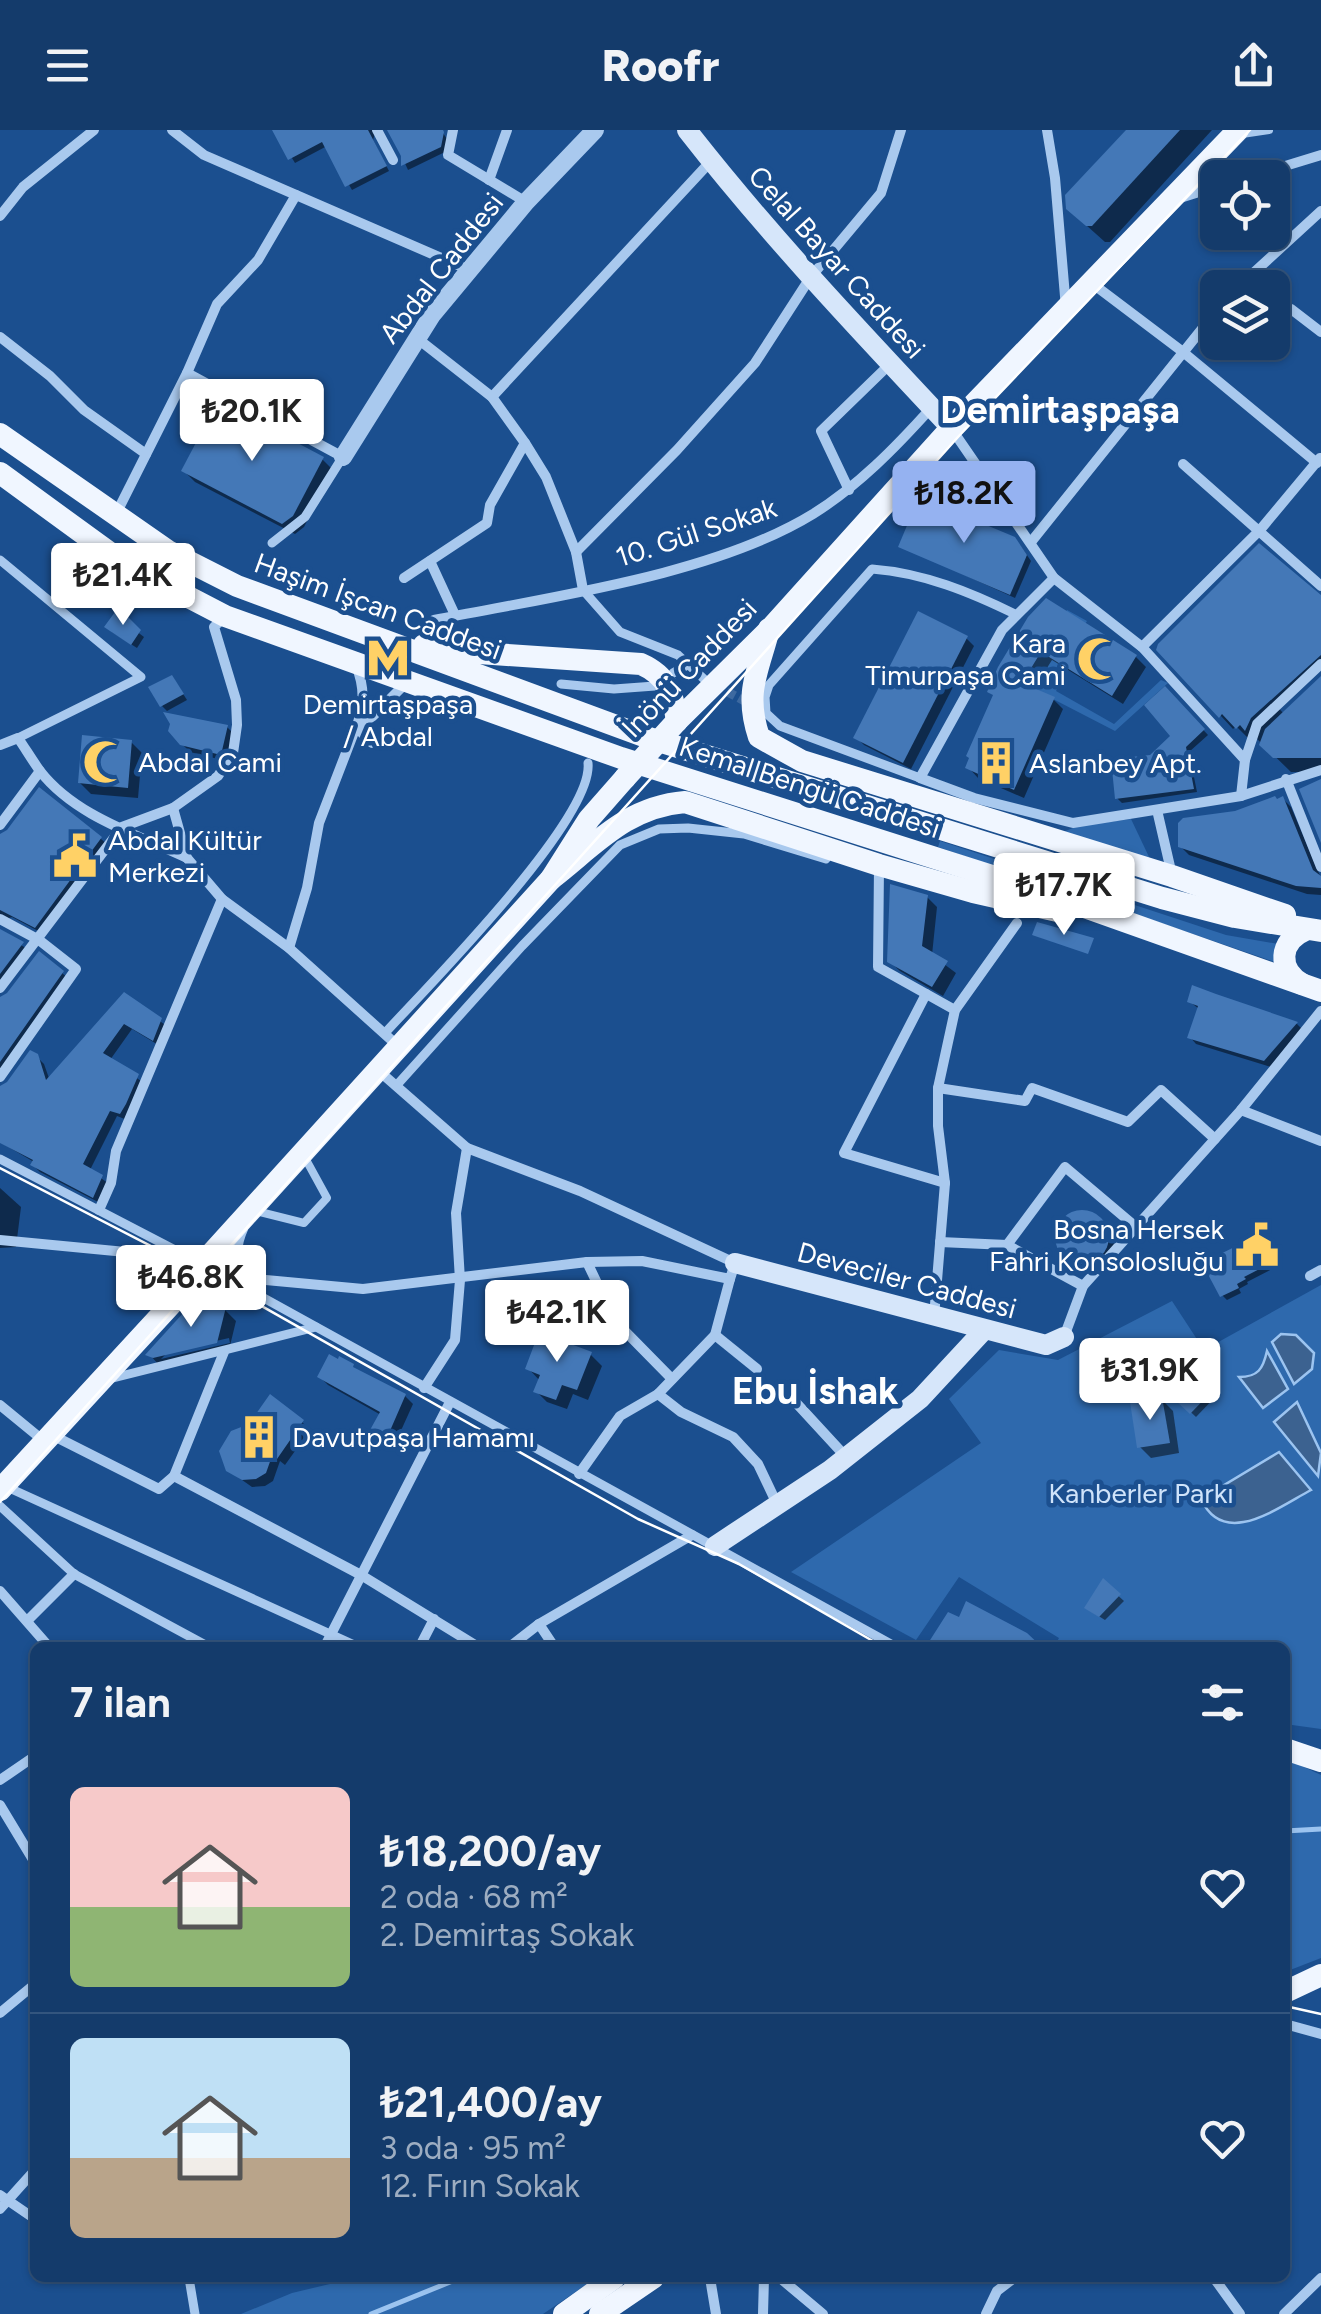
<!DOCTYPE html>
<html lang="tr">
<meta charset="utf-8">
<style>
:root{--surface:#143b6b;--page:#1d4271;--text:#f1f3f6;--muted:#9dadc1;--line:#33557e;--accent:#95b2f1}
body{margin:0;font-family:Figtree,sans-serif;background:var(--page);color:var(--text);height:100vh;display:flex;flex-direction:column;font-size:38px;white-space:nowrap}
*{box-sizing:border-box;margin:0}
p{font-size:32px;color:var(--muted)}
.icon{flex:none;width:55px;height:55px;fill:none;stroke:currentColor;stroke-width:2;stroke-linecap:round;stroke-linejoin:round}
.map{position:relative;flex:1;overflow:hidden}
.details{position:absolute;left:30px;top:1512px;width:1260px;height:640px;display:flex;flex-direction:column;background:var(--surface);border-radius:15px;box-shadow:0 2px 8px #0004,0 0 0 2px var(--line)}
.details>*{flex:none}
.tools{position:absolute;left:1200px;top:30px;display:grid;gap:20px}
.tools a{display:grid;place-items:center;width:90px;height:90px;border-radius:15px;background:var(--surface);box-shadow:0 2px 8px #0004,0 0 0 2px var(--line);font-size:50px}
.price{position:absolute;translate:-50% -85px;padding:0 22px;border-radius:10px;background:#fff;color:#222;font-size:32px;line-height:65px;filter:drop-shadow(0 2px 5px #0008)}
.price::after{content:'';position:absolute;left:50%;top:60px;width:30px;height:22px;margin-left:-15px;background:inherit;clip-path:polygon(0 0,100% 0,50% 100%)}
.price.on{background:var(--accent);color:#111}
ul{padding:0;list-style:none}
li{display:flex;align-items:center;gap:30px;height:250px;padding:0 40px}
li+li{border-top:2px solid var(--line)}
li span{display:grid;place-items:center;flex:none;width:280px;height:200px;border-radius:15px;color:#555}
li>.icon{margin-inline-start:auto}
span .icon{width:120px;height:120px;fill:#fffc;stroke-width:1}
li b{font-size:42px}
h2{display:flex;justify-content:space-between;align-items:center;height:120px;padding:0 40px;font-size:42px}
header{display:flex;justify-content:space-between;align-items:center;height:130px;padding:0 40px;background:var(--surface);font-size:45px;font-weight:800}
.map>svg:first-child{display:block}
</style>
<header><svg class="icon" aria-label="menu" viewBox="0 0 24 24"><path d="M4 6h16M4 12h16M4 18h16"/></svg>Roofr<svg class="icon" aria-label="share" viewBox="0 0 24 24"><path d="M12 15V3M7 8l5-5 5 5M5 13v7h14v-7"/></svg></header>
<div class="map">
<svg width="1321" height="2184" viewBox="0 0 1321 2184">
<rect width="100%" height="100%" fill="#1b4f8f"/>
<g fill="#2e69ad">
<polygon points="1067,480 1087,491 1061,534 1068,539 1056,561 1114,594 1161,550 1168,553 1115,601 1022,553"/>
<polygon points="1131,689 1150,729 1063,702 1078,696"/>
<polygon points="940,711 1226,805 1284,815 1278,833 938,717"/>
<polygon points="1321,1155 1321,1599 1285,1594 1285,1518 1054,1517 1059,1508 959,1447 916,1510 791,1442 981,1313 949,1269 999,1220 1058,1230 1172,1171 1204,1220"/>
<polygon points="1285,1628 1321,1645 1321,1828 1285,1842"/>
<polygon points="355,2148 596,2148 543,2184 241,2184 292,2163"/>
</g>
<g fill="#3c6290" stroke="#9cc4f0" stroke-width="2.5">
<polygon points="1281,1204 1296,1205 1314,1223 1312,1239 1294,1254 1272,1212"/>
<path d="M1267,1221L1288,1259L1263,1278L1239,1247C1258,1247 1263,1239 1267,1221Z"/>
<polygon points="1297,1272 1321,1323 1318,1346 1274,1292"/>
<path d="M1279,1322L1311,1360C1277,1378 1224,1419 1201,1369Z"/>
</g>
<g fill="#0007" fill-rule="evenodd">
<polygon points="275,0 376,0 373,10 389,41 352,60 327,16 295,33"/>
<polygon points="390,0 441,0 447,9 445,22 408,40"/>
<polygon points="1129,0 1212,0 1110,112 1105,112 1086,95"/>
<polygon points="322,329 333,340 304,397 295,404 195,352 184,341"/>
<polygon points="1020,415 1031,431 1015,468 901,416"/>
<polygon points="1321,470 1321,531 1274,573 1284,584 1321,548 1321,642 1291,642 1254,606 1250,610 1236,596 1233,599 1159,519"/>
<polygon points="1030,488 1136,527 1146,537 1123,574 1052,530 1033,560 1053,569 1063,579 1024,668 978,648 968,637"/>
<polygon points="123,491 144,507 137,518 112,502"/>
<polygon points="966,508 974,516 911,639 864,615 856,607"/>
<polygon points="176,553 187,570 167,581 162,576"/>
<polygon points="1165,559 1208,605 1189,622 1197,662 1122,673 1117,668 1151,628 1174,607"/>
<polygon points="227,597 235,605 230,632 190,622 181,613"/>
<polygon points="131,612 142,623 138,668 91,664 80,653"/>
<polygon points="1283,669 1291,677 1321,748 1321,765 1307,764 1189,725 1180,716 1235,683"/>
<polygon points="0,705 101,709 108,715 42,803 12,787 0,791"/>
<polygon points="927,767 937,777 932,825 956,843 943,866 900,841 889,831"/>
<polygon points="0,802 29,820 0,859"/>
<polygon points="62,843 69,849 0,948 0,869"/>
<polygon points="1194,859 1297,894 1303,900 1271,937 1196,914 1190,907 1199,879 1189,871"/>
<polygon points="124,865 168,897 160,916 132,899 110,930 144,953 127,990 117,986 90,1040 109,1054 100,1073 40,1042 33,1035 34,1032 0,1012 0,958 8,955 36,926 44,934 50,951"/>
<polygon points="0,1058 21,1077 16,1117 0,1118"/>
<polygon points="1079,1083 1095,1086 1115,1109 1115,1124 1102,1138 1081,1139 1066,1126 1058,1112 1060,1097 1071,1085"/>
<polygon points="1263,1106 1280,1135 1247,1152 1248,1154 1239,1159 1241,1163 1227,1170 1222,1165"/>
<path d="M225,1180L236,1191L228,1224L159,1235L149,1224ZM229,1208L230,1213L161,1229L168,1222Z"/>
<polygon points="591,1225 602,1236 588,1270 573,1264 567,1279 547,1272 536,1261 540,1251 528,1238"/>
<polygon points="320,1247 405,1266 413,1274 394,1316 373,1300 381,1285 328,1255"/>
<polygon points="1202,1247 1219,1263 1196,1287 1179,1271"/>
<polygon points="1162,1270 1173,1281 1179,1323 1151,1328 1140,1317"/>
<polygon points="302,1292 310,1300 285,1335 280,1331 273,1351 265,1356 252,1357 228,1340"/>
<polygon points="1103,1452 1124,1471 1105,1490 1092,1482"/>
</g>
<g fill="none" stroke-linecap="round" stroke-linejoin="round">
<g stroke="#9cc4f0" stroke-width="5">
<polyline points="1285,1701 1321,1699"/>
<polyline points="371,2184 460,2148"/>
</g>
</g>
<g fill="#4478b7">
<polygon points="272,0 368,0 387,36 345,57 322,12 288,30"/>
<polygon points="387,0 443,0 444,2 441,17 401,36 401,26"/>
<polygon points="1126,0 1180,0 1092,96 1086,96 1066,79 1065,65"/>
<polygon points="218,271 324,327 293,386 282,394 181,341"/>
<polygon points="919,367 1015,407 1027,425 1010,465 898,417"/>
<polygon points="1259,413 1321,465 1321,525 1251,588 1245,601 1240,595 1236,599 1222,584 1219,588 1156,520 1158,514"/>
<polygon points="1046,468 1137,525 1112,566 1041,522 1022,553 1055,567 1014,660 965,638 969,628 966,626 993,565 987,562 998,537 1028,487"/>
<polygon points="918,481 968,506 903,633 853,608"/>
<polygon points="115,482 123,488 125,484 141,500 131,515 104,497"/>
<polygon points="172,545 184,564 160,577 148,557"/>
<polygon points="1321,546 1321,628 1273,628 1259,615 1265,599"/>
<polygon points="1165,556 1205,599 1186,617 1194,659 1115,669 1111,629 1150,625 1170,606 1144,575"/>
<polygon points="163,582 228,595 221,625 180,615 168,601 170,594"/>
<polygon points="82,605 132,610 128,658 78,653"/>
<polygon points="1321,649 1321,713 1299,659"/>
<polygon points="39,657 102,707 35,798 0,780 0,704 7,700"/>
<polygon points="1275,666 1277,669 1283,666 1313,740 1321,746 1321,758 1296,756 1178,717 1178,693 1183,688 1235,681"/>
<polygon points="890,754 928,765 922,816 948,831 932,857 887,832"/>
<polygon points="1037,792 1094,808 1088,824 1032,805"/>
<polygon points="0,799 24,812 0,844"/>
<polygon points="39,821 64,841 0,932 0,867 7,863"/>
<polygon points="1192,855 1216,864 1298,892 1264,931 1187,908 1198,876 1187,872"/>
<polygon points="124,862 162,888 153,911 124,894 103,923 139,944 126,974 120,984 110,981 83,1034 103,1045 93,1068 30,1035 33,1030 0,1013 0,956 7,952 30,920 38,924 46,950"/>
<circle cx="1082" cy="1107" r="27"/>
<polygon points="1263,1103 1277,1130 1244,1147 1246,1149 1237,1154 1239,1158 1220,1167 1202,1133"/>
<polygon points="195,1170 226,1177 217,1213 153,1228 145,1225"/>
<polygon points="539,1202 592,1222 577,1260 562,1255 556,1270 533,1262 540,1245 525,1239"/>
<polygon points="329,1224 338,1229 339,1226 354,1234 353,1237 406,1264 386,1310 370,1300 380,1282 317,1247"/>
<polygon points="1202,1243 1216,1257 1190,1284 1176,1271"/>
<polygon points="270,1264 304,1290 277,1329 272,1326 266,1343 256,1349 242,1350 226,1341 219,1321 231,1301 249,1294"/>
<polygon points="1162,1267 1170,1313 1137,1318 1130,1272"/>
<polygon points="1103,1448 1121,1464 1099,1487 1084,1478"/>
<polygon points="966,1471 1027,1503 1043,1518 925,1518 948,1482 959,1487"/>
</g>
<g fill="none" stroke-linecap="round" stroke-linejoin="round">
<polyline stroke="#3d69a0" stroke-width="9" stroke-dasharray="9 4.5" stroke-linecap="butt" points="715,555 750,574"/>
<g stroke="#a9c9ee" stroke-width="8">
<polyline points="1242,4 1269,0"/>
<polyline points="256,1081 304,1093 327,1068 304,1026"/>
</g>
<g stroke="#a9c9ee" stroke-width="9">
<polyline points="272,413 305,387 342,328"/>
<polyline points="0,430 141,547 18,608"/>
<polyline points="583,460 620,502 678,525 704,549"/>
<polyline points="673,543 689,534"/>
<polyline points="561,554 614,559 655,556"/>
<path d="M920,648L780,596L766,583L765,567L769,555L872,439C924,443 970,462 1017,485"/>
<path d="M385,903C427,857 594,689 588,633"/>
<polyline points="396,956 522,816 620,715 659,699 688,698 744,704 826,729"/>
<polyline points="0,1029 202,1134 898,1518"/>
<polyline points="109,1249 316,1197"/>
<polyline points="7,1357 361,1518"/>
<polyline points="0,1376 74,1444 211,1518"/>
<polyline points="189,2148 195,2184"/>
</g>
<g stroke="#a9c9ee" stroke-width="10">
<polyline points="172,0 204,25 469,140"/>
<polyline points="377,0 393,30"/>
<polyline points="453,0 448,25 526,72"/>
<polyline points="1047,0 1055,48 1066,178"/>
<polyline points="1246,48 1321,25"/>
<polyline points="489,50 507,0"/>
<polyline points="1180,68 1218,56"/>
<polyline points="0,86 23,57 94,0"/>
<polyline points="1093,154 1183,222 1317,333"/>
<polyline points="1237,158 1321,81"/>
<polyline points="1291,179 1321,202"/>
<polyline points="0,207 50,246 84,280 146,324"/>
<polyline points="418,209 492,267 525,313 546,347 576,422 583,460"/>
<polyline points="187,243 343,327"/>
<polyline points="492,267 711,31"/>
<polyline points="951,298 1054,448 1142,517 1245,630 1241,666"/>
<polyline points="1183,334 1321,456"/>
<polyline points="849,360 821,301 890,234"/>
<polyline points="116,384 187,243 217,174 258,130 296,65"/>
<polyline points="1031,412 1218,179"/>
<polyline points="576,422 677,320 755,233 810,148 881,63 901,0"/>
<polyline points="430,431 455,485"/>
<polyline points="404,448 487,393 490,375 525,313"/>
<polyline points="1054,448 1002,500 920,648 974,668 1073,693 1241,666 1321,640"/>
<path d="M434,490C549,467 714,445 813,384C858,356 896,317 931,278"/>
<polyline points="1142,517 1260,400 1320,328"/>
<path d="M356,535C365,558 364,573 357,596"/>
<polyline points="356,597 373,586 408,551"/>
<path d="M0,615L18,608C25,618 32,630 40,641C75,686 136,704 187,728"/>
<polyline points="1245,630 1257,594 1321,534"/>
<polyline points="1286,649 1321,737"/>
<polyline points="173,678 187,728 222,769 289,818 398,916"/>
<polyline points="1157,680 1172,745"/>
<polyline points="0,695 40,641"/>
<polyline points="879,736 878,837 955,880"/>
<polyline points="0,789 39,810 76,839 0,947"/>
<polyline points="289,818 307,758 319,693 356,597 372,613"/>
<polyline points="0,858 122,697 173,678 218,646 233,623 237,595 236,570 214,497 224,487"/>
<polyline points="926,864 844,1023 945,1053"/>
<polyline points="938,958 1025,971 1032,958 1128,992 1161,960 1215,1009"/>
<polyline points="1241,980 1321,1011"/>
<polyline points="99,1080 111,1053 116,1021 222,769"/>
<path d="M243,1099C234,1119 235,1138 255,1149L363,1159L587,1132L642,1131L730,1149L735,1133L580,1061L467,1018L379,941"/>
<polyline points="0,1110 136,1123 194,1145"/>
<polyline points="940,1112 1007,1115 1083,1156"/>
<polyline points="1007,1115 1065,1037 1136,1097"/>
<polyline points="587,1132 615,1191 672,1249"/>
<polyline points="1310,1146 1321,1140"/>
<polyline points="934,1187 945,1053 938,996 938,958 955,880 1017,793"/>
<polyline points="715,1205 757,1239"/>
<polyline points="1064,1207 1083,1156 1241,980 1321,881"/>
<polyline points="424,1258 455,1210 460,1150 456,1083 467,1018"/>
<polyline points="658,1264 681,1282 733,1307 758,1334 777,1374"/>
<polyline points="788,1264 846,1327"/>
<polyline points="0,1275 45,1312"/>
<polyline points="52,1305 159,1359 174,1346 224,1222"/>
<polyline points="579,1344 620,1286 658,1264 715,1205 730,1149"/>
<polyline points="174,1346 361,1445 480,1518"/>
<polyline points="0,1461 50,1518"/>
<polyline points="27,1491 74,1444"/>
<polyline points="539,1494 555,1518"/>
<polyline points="324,1518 450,1272"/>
<polyline points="419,1518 434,1489"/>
<polyline points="508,1518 539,1494 692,1405"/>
<polyline points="0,1650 35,1626"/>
<polyline points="0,1675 35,1733"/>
<polyline points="0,1883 35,1854"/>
<polyline points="1285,1894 1321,1904"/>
<polyline points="0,2065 35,2089"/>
<polyline points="0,2079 35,2040"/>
<polyline points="710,2148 716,2184"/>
<polyline points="780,2148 823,2184"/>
<polyline points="1214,2148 1240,2184"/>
<polyline points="763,2184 764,2148"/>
<polyline points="986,2184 997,2161 1014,2148"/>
<polyline points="1284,2184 1321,2148"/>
</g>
<polyline stroke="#a9c9ee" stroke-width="18" points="343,327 432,185 526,72 595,0"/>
<g stroke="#d6e6fa" stroke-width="20">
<path d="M687,0C769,105 860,201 951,298"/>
<polyline points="735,1133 1046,1215 1064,1207"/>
<polyline points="715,1416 830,1340 920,1269 984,1200"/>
</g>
<g stroke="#f0f6ff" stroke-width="22">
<polyline points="0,304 168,421 237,456 649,608 1162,768 1235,787 1321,801"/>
<polyline points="0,343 125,434 225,486 621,628 1042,762 1321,861"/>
<path d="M769,499C758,542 744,562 759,607L802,631L1172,746L1285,785"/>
<path d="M424,515L479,523L641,534C668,546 673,564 677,591"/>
<polyline points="677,591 770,499 951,298 1238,0"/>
<path d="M551,749C595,715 626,677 685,672L879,735L973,762L1062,782"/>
<path d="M1302,854C1277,840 1279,811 1305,800"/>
<polyline points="202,1134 551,749 589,689 625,648"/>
<polyline points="0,1360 197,1146"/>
<polyline points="1285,1619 1321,1631"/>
<polyline points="1285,1862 1321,1845"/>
<polyline points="564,2184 614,2148"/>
<polyline points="600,2184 653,2148"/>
</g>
<g stroke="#fff" stroke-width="2.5">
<polyline points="0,1038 205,1144 638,1389 739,1434 885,1518"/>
<polyline points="0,1372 958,307 1250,0"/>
<polyline points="1285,1876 1321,1884"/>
</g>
<polyline stroke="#f0f6ff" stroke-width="22" points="625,648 677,591"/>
</g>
<defs>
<g id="metro-bare" transform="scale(3.45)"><path d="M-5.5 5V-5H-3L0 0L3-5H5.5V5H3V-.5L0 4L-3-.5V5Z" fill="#ffd166" stroke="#1b4f8f" stroke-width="2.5" paint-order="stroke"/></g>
<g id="mosque-bare" transform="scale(3.45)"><path d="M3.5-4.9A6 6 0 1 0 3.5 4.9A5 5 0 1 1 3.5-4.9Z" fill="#ffd166" stroke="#1b4f8f" stroke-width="2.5" paint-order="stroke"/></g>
<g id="building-bare" transform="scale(3.45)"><path d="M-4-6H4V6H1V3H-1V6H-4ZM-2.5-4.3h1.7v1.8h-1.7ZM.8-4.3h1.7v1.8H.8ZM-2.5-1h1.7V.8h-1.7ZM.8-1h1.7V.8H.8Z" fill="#ffd166" stroke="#1b4f8f" stroke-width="2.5" paint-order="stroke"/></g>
<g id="civic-bare" transform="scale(3.45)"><path d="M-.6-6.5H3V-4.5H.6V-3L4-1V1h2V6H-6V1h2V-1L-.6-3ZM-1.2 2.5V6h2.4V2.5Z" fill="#ffd166" stroke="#1b4f8f" stroke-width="2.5" paint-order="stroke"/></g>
</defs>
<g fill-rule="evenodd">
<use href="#metro-bare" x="388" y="528"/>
<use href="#mosque-bare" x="1099" y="529"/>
<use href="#mosque-bare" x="105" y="632"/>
<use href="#building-bare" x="996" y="633"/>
<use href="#civic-bare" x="75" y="726"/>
<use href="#civic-bare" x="1257" y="1115"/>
<use href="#building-bare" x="259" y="1307"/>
</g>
<g text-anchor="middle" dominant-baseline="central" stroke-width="9" stroke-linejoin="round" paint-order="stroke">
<g font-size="28" fill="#fff" stroke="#1b4f8f">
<text transform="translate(837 132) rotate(48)">Celal Bayar Caddesi</text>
<text transform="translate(441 138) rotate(-52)">Abdal Caddesi</text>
<text transform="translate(696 402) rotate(-18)">10. Gül Sokak</text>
<text transform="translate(378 476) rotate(20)">Haşim İşcan Caddesi</text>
<text transform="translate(689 538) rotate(-46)">İnönü Caddesi</text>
<text transform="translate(810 657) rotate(18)">Kemal Bengü Caddesi</text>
<text transform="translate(907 1150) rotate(15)">Deveciler Caddesi</text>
</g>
<g font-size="28" fill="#fff" stroke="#1b4f8f" text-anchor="start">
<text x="1066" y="513" text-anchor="end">Kara<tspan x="1066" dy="32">Timurpaşa Cami</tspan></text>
<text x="388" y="574" text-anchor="middle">Demirtaşpaşa<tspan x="388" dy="32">/ Abdal</tspan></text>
<text x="138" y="632">Abdal Cami</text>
<text x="1029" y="633">Aslanbey Apt.</text>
<text x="108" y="710">Abdal Kültür<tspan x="108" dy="32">Merkezi</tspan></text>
<text x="1224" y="1099" text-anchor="end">Bosna Hersek<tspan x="1224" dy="32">Fahri Konsolosluğu</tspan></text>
<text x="292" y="1307">Davutpaşa Hamamı</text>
</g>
<g font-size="28" fill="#cfe3fa" stroke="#1b4f8f">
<text x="1141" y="1363">Kanberler Parkı</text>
</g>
<g font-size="38" font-weight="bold" fill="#fff" stroke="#1b4f8f">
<text x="1060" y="280">Demirtaşpaşa</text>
<text x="815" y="1261">Ebu İshak</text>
</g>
</g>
</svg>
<div class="tools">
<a><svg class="icon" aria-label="locate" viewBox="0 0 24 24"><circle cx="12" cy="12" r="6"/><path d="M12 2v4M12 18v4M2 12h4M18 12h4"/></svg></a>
<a><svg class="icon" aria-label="layers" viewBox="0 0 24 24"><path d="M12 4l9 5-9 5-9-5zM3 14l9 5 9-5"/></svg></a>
</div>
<b class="price" style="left:252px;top:334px">₺20.1K</b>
<b class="price on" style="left:964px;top:416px">₺18.2K</b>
<b class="price" style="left:123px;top:498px">₺21.4K</b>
<b class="price" style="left:1064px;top:808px">₺17.7K</b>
<b class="price" style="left:191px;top:1200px">₺46.8K</b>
<b class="price" style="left:557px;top:1235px">₺42.1K</b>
<b class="price" style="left:1150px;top:1293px">₺31.9K</b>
<section class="details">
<h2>7 ilan<svg class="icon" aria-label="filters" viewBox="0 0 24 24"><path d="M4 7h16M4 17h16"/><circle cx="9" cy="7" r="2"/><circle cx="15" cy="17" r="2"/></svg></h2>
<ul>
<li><span style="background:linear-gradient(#f6c9c9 60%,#8fb573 0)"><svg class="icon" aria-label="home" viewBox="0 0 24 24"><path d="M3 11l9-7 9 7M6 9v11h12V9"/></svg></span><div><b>₺18,200/ay</b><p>2 oda · 68 m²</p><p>2. Demirtaş Sokak</p></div><svg class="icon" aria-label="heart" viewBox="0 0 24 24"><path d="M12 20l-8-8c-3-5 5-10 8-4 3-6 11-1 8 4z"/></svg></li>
<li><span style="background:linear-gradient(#bfe0f5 60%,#b9a48a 0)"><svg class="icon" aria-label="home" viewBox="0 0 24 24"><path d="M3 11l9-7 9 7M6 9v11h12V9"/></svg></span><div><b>₺21,400/ay</b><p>3 oda · 95 m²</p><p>12. Fırın Sokak</p></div><svg class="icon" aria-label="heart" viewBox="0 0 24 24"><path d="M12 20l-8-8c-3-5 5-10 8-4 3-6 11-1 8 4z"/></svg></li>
</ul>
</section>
</div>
